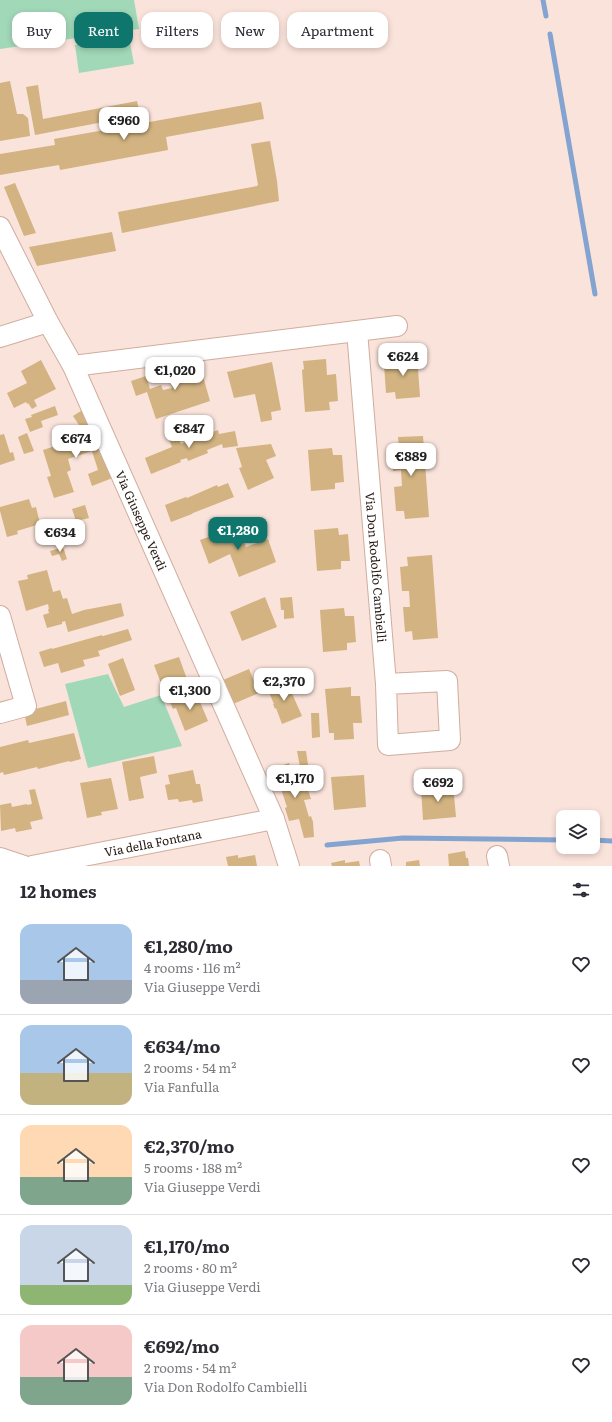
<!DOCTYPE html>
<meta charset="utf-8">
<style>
:root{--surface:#fff;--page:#f7f7f7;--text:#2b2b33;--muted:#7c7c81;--line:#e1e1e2;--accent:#0f766e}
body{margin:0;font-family:Literata,serif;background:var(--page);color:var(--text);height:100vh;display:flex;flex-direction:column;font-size:15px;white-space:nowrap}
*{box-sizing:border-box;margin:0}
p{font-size:13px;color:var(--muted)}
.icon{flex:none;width:22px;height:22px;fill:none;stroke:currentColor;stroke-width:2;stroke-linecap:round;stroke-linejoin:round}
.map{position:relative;height:866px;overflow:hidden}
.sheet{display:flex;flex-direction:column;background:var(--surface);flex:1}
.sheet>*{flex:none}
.top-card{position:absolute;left:12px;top:12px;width:400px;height:36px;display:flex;gap:8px}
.buttons{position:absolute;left:556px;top:810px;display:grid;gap:8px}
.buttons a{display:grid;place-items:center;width:44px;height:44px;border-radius:8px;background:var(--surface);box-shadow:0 2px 6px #0003;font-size:20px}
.price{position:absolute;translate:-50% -34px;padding:0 9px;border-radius:8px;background:#fff;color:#222;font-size:13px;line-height:26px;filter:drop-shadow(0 1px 2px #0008)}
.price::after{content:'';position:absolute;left:50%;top:24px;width:12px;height:9px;margin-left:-6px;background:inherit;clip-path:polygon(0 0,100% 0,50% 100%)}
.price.selected{background:var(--accent);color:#fff}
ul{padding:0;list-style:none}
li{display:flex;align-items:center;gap:12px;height:100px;padding:0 20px}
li+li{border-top:1px solid var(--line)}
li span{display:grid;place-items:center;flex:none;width:112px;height:80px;border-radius:12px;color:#555}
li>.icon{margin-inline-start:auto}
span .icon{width:48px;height:48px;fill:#fffc;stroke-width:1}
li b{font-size:17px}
h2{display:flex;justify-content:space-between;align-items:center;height:48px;padding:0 20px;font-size:17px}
.chip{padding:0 14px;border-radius:12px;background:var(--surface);box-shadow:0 2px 6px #0003;font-size:14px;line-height:36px}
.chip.selected{background:var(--accent);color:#fff}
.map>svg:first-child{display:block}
</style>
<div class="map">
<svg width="612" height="866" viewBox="0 0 612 866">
<rect width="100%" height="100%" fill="#fae3da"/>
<g fill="#a1d8b8">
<polygon points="0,0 134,0 139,29 0,49"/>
<polygon points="129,37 134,64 79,73 75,45"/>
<polygon points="108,674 124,707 161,695 182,746 88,768 65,684"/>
</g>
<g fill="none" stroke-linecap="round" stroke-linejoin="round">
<g stroke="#83a3d0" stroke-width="5">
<polyline points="543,0 546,16"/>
<polyline points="550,34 595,294"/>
<polyline points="593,840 612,841"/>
<polyline points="327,845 403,838 563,840"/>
</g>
</g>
<g fill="#d2b381">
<polygon points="10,81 17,114 23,114 28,118 30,136 0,141 0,83"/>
<polygon points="38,85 43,119 137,101 140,115 35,135 26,87"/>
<polygon points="261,102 264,119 166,137 168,150 60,170 59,165 0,175 0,154 55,145 54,139"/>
<polygon points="270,141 277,181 279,201 122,233 118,212 257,186 258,185 251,144"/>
<polygon points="15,183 36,233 24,236 4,187"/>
<polygon points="112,232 116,251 37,266 29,247"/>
<polygon points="417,355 420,397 396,399 395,392 386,393 384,365 392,364 392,357"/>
<polygon points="326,359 327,375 336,374 338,401 329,402 330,410 305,412 302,370 304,369 303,361"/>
<polygon points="41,360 56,389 34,400 37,406 32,409 28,403 27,404 26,402 14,408 7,393 27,383 21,371"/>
<polygon points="188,362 192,376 202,373 210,401 156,419 147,392 136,396 131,381 146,376 150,389 161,385 163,390 172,388 166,369"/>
<polygon points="272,362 281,410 271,412 272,420 261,422 255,394 234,398 227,372"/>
<polygon points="55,406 58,415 41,421 43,427 30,432 25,419 32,417 31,415"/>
<polygon points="84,409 115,477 92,486 88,474 98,470 92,451 68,459 71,470 67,472 74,492 54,498 47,477 51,476 43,450 83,437 79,425 73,416"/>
<polygon points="218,430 219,434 235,431 238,446 223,448 222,444 207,450 208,453 188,461 187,458 180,460 181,462 151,474 145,458 172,447 167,435 176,432 181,444"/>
<polygon points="27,433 34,451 24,454 18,437"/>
<polygon points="4,434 10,453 13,452 15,460 0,465 0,435"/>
<polygon points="423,436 429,517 405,519 404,511 396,511 394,487 402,486 401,470 393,471 391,447 399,447 398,437"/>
<polygon points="271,444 276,456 266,460 274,478 248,490 239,468 242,467 236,448"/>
<polygon points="332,448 333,455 342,455 344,482 335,483 335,489 311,491 308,450"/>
<polygon points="228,483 234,497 193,513 192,514 171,522 165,505 186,497 187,498 217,485 218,487"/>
<polygon points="29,499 32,508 36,507 40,524 17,531 18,534 7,537 0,511 0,507"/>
<polygon points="85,505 89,518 76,521 72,509"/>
<polygon points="238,526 246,547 268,539 276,562 239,577 230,554 209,564 200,540"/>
<polygon points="338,528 339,535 348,534 350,561 341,561 341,569 317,571 314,530"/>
<polygon points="63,547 67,559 62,561 59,554 52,556 50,551"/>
<polygon points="432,555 438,638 413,640 412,631 405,632 403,607 410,607 409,591 402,591 400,567 408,566 407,557"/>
<polygon points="47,570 53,592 60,590 63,599 67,598 72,614 84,610 121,603 124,616 68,632 65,621 62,622 62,624 47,628 43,615 49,613 48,609 49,609 48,604 26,611 18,581 28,579 27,575"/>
<polygon points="265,597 277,627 242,641 230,612"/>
<polygon points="292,597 294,618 284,619 284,610 281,610 280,598"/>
<polygon points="344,608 345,616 354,616 356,642 347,643 347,650 323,652 320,610"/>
<polygon points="128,629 132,640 98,651 100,656 83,660 85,666 61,673 58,663 44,667 39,652 52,648 52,649 102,635 102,636 103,636"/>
<polygon points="179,657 188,682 164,691 154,665"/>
<polygon points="123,658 135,690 120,696 108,664"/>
<polygon points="249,669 259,693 233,704 223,680"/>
<polygon points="286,680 302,716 282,724 276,708 275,709 273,704 274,704 267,688"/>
<polygon points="351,687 351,696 360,696 362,723 353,723 354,739 334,740 334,733 329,733 325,689"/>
<polygon points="195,690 208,721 185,731 176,708 173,709 170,702"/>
<polygon points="66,701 69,715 27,726 24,712"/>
<polygon points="311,713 319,713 320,737 312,738"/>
<polygon points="74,733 81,759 70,762 69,761 38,769 37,767 4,775 3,772 0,773 0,747 28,740 29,743"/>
<polygon points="297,751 306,751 309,771 301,772"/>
<polygon points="154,756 157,773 140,777 144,798 129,801 122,762"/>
<polygon points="289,763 295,781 302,779 303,785 306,784 311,799 304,800 309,817 311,816 313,822 314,837 304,838 299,819 289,821 285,808 287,807 274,768"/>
<polygon points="193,770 196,784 200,784 203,801 193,803 192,800 179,802 178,799 168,800 165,785 170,784 168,775"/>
<polygon points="364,775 366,807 334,810 331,777"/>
<polygon points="111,778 118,809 101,812 102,815 87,818 80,783"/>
<polygon points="453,785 456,817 423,820 421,788"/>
<polygon points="35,789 43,819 30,822 32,829 16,832 15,828 1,831 0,805 11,803 12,807 27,804 27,805 32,804 29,790"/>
<polygon points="465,851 466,858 468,858 469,866 449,866 448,854"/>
<polygon points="238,855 238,858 255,855 257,866 228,866 226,857"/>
<polygon points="345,860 345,863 359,861 360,866 332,866 331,863"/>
<polygon points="419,860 420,866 406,866 406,862"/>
</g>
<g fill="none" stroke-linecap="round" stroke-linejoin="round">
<g stroke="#d0ad9e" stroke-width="22">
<g id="minor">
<path id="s1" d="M0,227L48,322L73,366L274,819L289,866"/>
<path id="s2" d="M357,331L386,684L388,745L450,740L447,681L386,684"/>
<polyline points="0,337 48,322"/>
<polyline points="73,366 397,326"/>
<polyline points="0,616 26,706 0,713"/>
<polyline points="497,856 499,866"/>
<polyline points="0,858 24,866"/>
<polyline points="380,860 381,866"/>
<path id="s3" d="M32,866L274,819"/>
</g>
</g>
<use href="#minor" stroke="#fff" stroke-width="20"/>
</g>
<g text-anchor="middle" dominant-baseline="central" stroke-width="3" stroke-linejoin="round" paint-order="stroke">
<g font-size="12" fill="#241712" stroke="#fff">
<text stroke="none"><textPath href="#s1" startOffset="326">Via Giuseppe Verdi</textPath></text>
<text stroke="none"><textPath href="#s2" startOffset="237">Via Don Rodolfo Cambielli</textPath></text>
<text stroke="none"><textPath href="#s3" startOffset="123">Via della Fontana</textPath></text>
</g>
</g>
</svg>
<div class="buttons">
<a><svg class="icon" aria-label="layers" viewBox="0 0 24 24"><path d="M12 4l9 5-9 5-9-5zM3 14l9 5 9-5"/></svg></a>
</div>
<b class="price" style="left:124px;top:141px">€960</b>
<b class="price" style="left:403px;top:377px">€624</b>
<b class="price" style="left:175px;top:391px">€1,020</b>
<b class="price" style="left:189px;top:449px">€847</b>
<b class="price" style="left:76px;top:459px">€674</b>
<b class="price" style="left:411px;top:477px">€889</b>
<b class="price selected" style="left:238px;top:551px">€1,280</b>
<b class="price" style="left:60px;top:553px">€634</b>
<b class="price" style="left:284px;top:702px">€2,370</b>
<b class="price" style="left:190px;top:711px">€1,300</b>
<b class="price" style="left:295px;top:799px">€1,170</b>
<b class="price" style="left:438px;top:803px">€692</b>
<div class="top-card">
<a class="chip">Buy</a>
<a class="chip selected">Rent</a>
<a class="chip">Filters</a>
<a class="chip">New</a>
<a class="chip">Apartment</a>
</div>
</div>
<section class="sheet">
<h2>12 homes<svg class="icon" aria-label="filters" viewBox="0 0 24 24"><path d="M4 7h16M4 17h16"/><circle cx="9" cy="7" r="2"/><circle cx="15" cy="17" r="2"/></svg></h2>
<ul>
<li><span style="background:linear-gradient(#a9c7e8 70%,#9aa5b1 0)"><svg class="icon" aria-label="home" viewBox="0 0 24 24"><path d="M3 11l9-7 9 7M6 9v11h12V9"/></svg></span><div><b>€1,280/mo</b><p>4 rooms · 116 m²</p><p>Via Giuseppe Verdi</p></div><svg class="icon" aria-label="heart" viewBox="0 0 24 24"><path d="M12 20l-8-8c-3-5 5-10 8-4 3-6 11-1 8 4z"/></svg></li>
<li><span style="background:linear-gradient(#a9c7e8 60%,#c2b280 0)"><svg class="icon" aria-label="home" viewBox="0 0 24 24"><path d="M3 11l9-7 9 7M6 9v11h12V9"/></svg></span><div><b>€634/mo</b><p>2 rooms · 54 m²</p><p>Via Fanfulla</p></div><svg class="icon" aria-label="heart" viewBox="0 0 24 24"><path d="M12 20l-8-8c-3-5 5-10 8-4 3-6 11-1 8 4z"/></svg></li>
<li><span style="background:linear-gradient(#ffd9b3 65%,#7fa58c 0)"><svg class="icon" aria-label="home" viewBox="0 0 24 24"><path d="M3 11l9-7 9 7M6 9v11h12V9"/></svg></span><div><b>€2,370/mo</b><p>5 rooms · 188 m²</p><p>Via Giuseppe Verdi</p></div><svg class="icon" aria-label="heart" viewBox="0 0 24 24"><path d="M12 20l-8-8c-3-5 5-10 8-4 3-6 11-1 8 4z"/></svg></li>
<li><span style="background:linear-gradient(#c9d6e8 75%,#8fb573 0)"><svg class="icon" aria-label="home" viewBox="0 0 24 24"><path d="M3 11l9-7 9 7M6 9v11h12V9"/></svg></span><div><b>€1,170/mo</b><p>2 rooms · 80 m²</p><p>Via Giuseppe Verdi</p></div><svg class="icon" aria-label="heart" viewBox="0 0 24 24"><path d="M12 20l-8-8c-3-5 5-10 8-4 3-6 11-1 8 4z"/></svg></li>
<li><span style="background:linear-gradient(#f6c9c9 65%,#7fa58c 0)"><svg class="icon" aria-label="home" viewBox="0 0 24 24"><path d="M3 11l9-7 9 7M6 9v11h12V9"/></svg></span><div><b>€692/mo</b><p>2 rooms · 54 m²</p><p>Via Don Rodolfo Cambielli</p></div><svg class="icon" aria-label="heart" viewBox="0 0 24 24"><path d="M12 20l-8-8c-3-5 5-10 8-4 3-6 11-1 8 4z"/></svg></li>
</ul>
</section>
